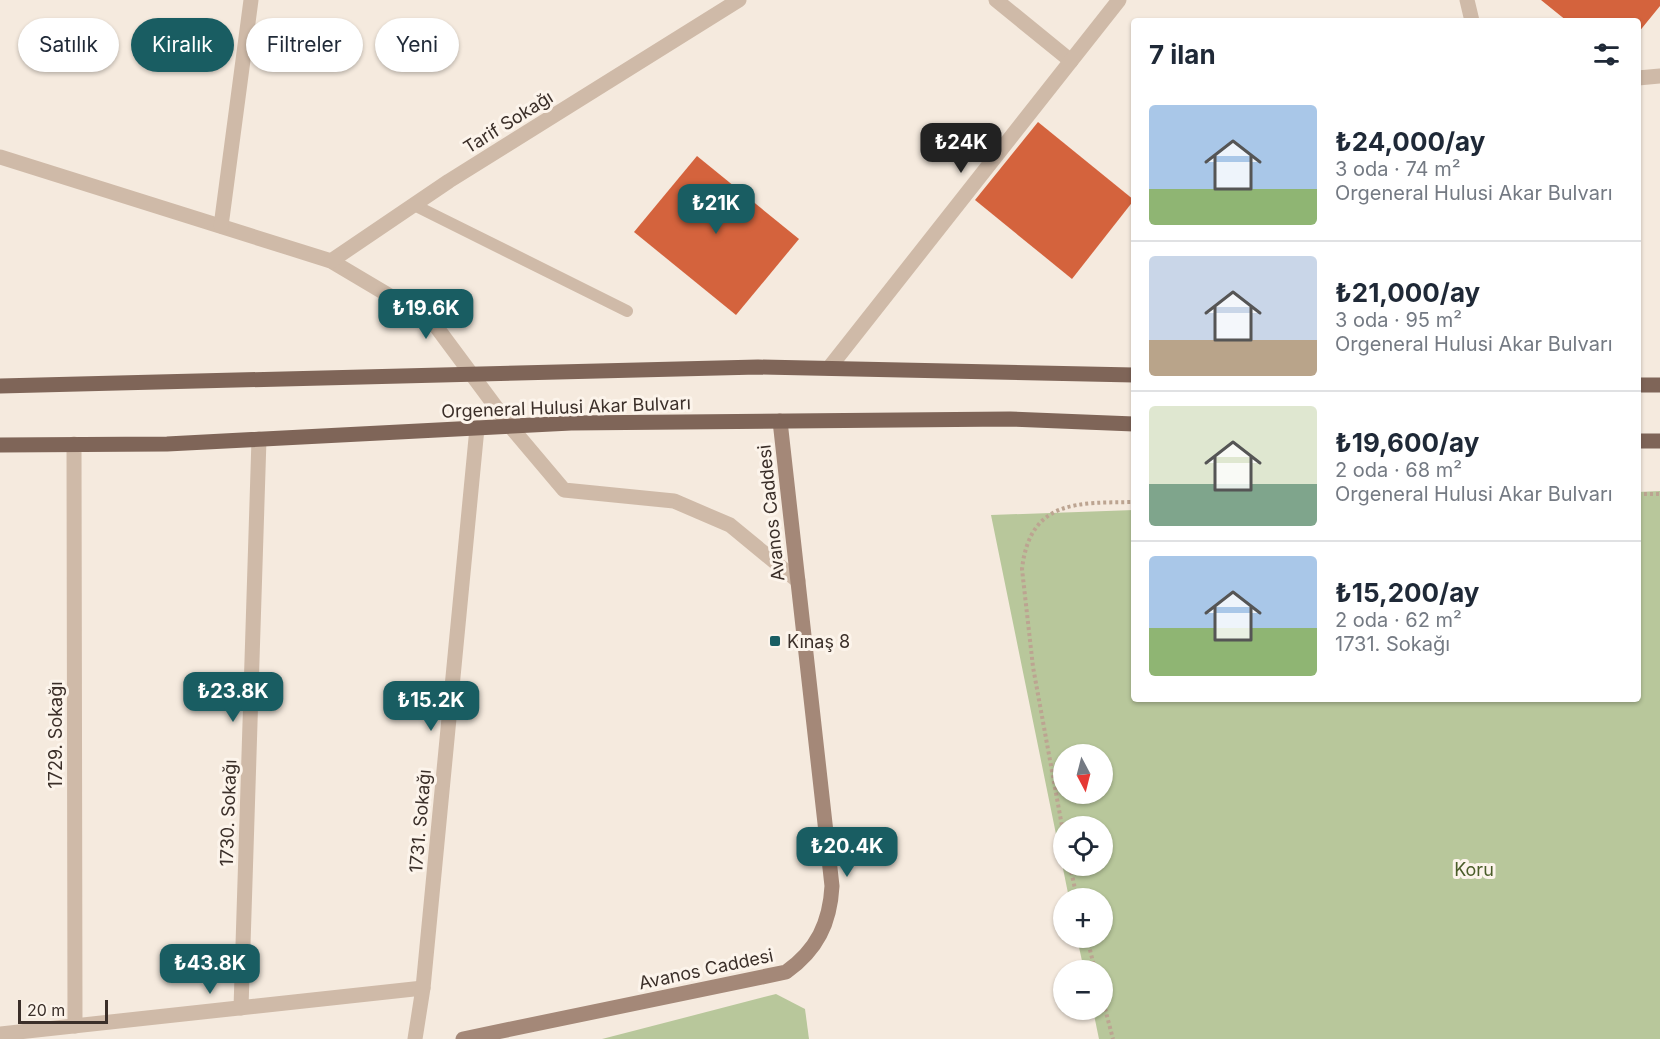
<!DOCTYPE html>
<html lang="tr">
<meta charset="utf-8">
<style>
:root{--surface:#fff;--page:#f2f2f3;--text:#1f2937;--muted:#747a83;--line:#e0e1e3;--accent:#195d62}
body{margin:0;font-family:Inter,sans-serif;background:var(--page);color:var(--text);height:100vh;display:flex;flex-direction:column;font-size:22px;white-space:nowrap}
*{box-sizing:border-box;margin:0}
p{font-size:20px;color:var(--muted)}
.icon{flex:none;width:33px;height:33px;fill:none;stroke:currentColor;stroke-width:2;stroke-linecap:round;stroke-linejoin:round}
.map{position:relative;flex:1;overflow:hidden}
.sheet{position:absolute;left:1131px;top:18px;width:510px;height:684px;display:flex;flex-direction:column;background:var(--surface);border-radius:6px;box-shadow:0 2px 4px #0004}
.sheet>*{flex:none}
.top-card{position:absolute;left:18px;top:18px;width:570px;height:54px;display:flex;gap:12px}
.needle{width:39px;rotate:173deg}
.fabs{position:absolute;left:1053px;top:744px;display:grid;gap:12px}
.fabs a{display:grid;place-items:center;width:60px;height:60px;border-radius:50%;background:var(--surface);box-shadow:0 2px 4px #0004;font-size:30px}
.scale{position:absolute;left:18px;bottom:15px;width:90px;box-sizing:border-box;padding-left:6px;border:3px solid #3b2f29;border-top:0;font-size:16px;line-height:21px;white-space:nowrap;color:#3b2f29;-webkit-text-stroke:4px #fcf4eb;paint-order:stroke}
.price{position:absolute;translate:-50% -51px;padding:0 14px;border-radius:12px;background:var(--accent);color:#fff;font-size:20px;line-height:39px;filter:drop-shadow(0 2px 3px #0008)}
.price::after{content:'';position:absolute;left:50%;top:36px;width:18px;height:14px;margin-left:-9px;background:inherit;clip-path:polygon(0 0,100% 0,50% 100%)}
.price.active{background:#222;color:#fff}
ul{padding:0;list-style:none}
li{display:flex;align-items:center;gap:18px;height:150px;padding:0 18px}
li+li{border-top:2px solid var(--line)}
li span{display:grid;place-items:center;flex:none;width:168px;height:120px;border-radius:6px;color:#555}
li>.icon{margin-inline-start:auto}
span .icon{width:72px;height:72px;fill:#fffc;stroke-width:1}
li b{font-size:26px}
h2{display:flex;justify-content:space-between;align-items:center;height:72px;padding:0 18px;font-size:26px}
.chip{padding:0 21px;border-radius:27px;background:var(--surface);box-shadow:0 2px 4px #0004;font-size:21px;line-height:54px}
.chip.active{background:var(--accent);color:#fff}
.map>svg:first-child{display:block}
</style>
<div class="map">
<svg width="1660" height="1039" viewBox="0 0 1660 1039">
<rect width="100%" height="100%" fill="#f5eade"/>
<g fill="#b8c79b" fill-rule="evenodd">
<path d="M1660,491V1039H1099L1093,1010H1102V970H1084L1077,938H1102V898H1069L991,515L1134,510V699H1638V492ZM1064,754H1102V794H1064ZM1064,826H1102V866H1064Z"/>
<polygon points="776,994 805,1009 809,1039 602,1039"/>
</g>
<g fill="#d4633d">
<polygon points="1541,0 1660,0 1660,6 1638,33 1638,21 1567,21"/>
<polygon points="1038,122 1134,200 1072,279 975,200"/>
<polygon points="697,156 799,239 736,315 634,232"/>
</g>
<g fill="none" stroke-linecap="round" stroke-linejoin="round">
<g stroke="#bca491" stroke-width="4" stroke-dasharray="3 3" stroke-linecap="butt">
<polyline points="1638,494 1660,494"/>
<path d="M1064,837L1033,667L1022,569C1030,499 1078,503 1134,502"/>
<polyline points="1070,866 1077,898"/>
<polyline points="1087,938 1095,970"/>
<polyline points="1102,997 1113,1039"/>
</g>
<polyline stroke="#cfbaa8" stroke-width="12" points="414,205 627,311"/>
<g stroke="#cfbaa8" stroke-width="15">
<polyline points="996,0 1071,61"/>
<polyline points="1467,0 1472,21"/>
<polyline points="1638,78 1660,76"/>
<polyline points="0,157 331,261 432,321 510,426 564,490 674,501 730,525 798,581"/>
<polyline points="221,226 251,0"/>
<polyline points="331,261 449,181 739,0"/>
<polyline points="829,368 1119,0"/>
<polyline points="74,444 75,1026"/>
<polyline points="241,1008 259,439"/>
<polyline points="0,1034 423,988"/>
<polyline points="415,1039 423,988 477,428"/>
</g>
<path stroke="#a48878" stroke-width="15" d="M463,1039L786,972C817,950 830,923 832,886L780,421"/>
<g stroke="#7f6558" stroke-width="15">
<polyline points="1638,385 1660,385"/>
<polyline points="0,386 758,367 1134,375"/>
<polyline points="1638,441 1660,441"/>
<polyline points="0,445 167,444 571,423 1010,419 1134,424"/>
</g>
</g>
<rect fill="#195d62" stroke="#fcf4eb" stroke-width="2" x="769" y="635" width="12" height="12" rx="3"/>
<g text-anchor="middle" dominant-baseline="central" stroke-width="6" stroke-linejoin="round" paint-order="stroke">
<g font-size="18" fill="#3b2f29" stroke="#fcf4eb">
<text transform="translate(508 122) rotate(-32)">Tarif Sokağı</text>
<text transform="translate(566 407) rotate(-2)">Orgeneral Hulusi Akar Bulvarı</text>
<text transform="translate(771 513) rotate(-96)">Avanos Caddesi</text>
<text transform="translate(55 735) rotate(-90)">1729. Sokağı</text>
<text transform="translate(228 813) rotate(-88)">1730. Sokağı</text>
<text transform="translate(420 821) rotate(-85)">1731. Sokağı</text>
<text transform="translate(706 969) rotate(-12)">Avanos Caddesi</text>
</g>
<g font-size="18" fill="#3b2f29" stroke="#fcf4eb" text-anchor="start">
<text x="787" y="641">Kınaş 8</text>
</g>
<g font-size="18" fill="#4a5d29" stroke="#fcf4eb">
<text x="1474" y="869">Koru</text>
</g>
</g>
</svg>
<div class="fabs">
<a><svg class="needle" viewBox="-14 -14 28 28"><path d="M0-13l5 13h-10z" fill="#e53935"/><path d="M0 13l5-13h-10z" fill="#747a83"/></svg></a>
<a><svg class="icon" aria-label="locate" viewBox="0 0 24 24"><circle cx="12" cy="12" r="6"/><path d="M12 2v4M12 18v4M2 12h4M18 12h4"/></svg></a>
<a>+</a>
<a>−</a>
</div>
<div class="scale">20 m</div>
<b class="price active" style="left:961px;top:174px">₺24K</b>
<b class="price" style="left:716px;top:235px">₺21K</b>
<b class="price" style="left:426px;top:340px">₺19.6K</b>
<b class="price" style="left:233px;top:723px">₺23.8K</b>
<b class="price" style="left:431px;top:732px">₺15.2K</b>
<b class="price" style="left:847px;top:878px">₺20.4K</b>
<b class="price" style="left:210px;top:995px">₺43.8K</b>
<div class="top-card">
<a class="chip">Satılık</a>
<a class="chip active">Kiralık</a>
<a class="chip">Filtreler</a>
<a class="chip">Yeni</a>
</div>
<section class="sheet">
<h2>7 ilan<svg class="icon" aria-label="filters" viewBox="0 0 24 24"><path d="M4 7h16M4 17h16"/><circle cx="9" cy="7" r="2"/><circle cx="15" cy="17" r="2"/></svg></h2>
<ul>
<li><span style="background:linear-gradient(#a9c7e8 70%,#8fb573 0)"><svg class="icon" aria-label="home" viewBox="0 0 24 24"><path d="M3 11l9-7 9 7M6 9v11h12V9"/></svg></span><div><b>₺24,000/ay</b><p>3 oda · 74 m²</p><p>Orgeneral Hulusi Akar Bulvarı</p></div></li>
<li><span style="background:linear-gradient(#c9d6e8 70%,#b9a48a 0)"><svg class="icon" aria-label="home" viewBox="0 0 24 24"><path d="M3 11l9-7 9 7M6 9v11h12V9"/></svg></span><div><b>₺21,000/ay</b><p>3 oda · 95 m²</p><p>Orgeneral Hulusi Akar Bulvarı</p></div></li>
<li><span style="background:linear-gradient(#dfe7d0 65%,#7fa58c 0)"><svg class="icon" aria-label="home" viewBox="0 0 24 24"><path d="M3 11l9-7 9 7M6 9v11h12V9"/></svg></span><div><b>₺19,600/ay</b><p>2 oda · 68 m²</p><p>Orgeneral Hulusi Akar Bulvarı</p></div></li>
<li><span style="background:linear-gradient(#a9c7e8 60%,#8fb573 0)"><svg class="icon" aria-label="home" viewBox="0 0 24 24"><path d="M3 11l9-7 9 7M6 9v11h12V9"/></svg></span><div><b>₺15,200/ay</b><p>2 oda · 62 m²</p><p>1731. Sokağı</p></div></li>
</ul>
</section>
</div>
